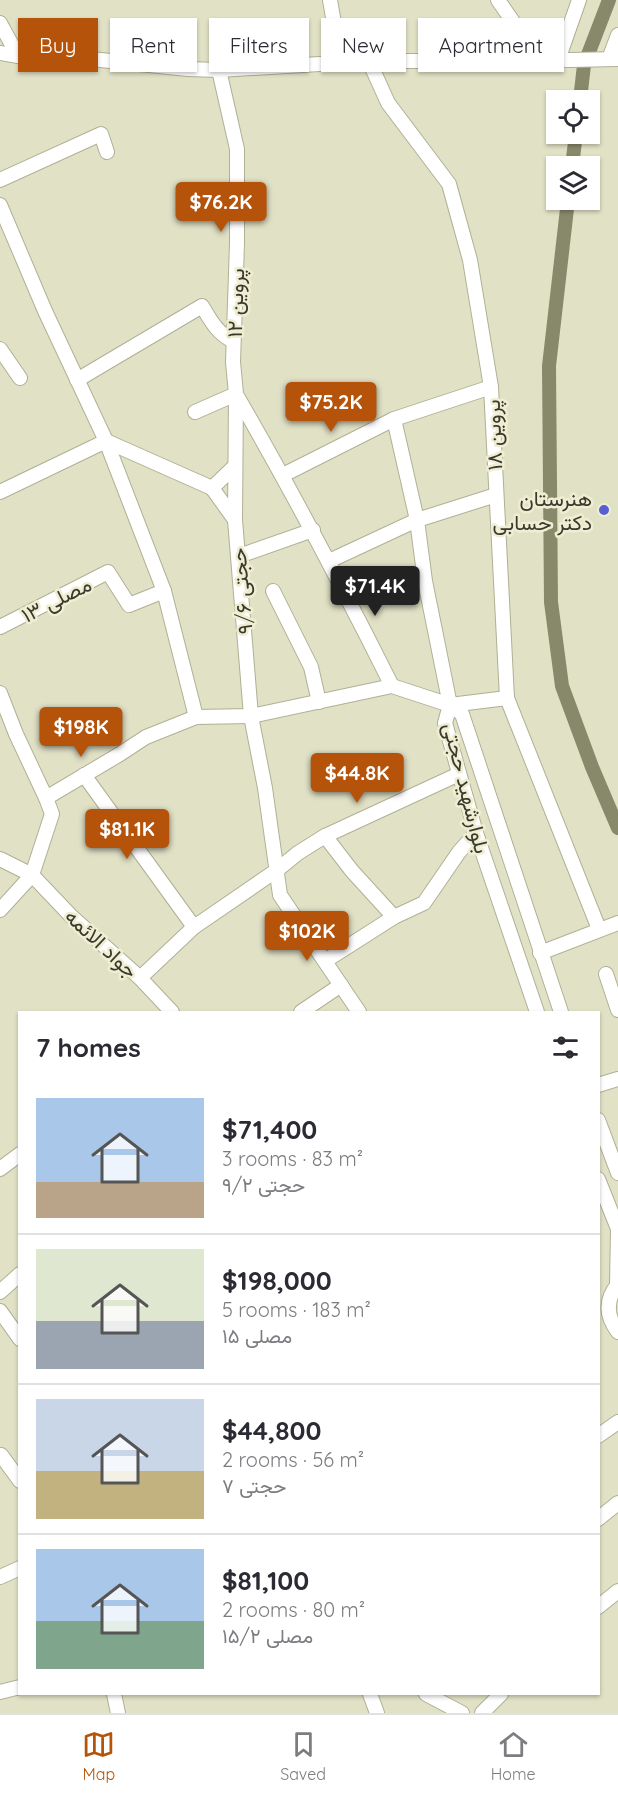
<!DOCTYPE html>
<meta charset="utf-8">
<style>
:root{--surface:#fff;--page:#f2f2f3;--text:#2b2b33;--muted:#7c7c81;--line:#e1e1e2;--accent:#b45309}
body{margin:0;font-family:Quicksand,Vazirmatn,sans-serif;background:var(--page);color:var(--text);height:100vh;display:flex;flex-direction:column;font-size:22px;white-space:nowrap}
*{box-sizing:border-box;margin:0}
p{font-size:20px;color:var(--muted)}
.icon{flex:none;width:33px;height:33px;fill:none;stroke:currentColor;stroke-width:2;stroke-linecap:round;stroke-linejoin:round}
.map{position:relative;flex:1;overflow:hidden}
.sheet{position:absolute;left:18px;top:1011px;width:582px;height:684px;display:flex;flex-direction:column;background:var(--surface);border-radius:0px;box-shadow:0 2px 4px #0004}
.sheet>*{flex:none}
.banner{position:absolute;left:18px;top:18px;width:582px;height:54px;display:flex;gap:12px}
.fabs{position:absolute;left:546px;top:90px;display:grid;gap:12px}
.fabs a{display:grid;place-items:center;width:54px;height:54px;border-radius:0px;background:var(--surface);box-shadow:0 2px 4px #0004;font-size:30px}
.price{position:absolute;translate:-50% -51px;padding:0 14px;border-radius:6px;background:var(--accent);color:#fff;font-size:20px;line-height:39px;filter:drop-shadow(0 2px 3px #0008)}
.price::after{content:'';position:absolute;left:50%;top:36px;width:18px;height:14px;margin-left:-9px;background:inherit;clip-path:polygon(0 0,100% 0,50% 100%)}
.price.selected{background:#222;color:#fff}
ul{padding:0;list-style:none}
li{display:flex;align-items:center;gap:18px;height:150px;padding:0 18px}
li+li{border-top:2px solid var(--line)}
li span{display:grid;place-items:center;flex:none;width:168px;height:120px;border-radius:0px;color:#555}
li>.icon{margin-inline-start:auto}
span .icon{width:72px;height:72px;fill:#fffc;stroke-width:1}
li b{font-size:26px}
h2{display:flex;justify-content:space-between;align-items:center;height:72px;padding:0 18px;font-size:26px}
.pill{padding:0 21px;border-radius:0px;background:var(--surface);box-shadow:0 2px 4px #0004;font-size:21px;line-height:54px}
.pill.selected{background:var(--accent);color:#fff}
.tabs{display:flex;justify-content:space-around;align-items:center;height:84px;border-top:2px solid var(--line);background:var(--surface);font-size:16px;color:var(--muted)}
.tabs a{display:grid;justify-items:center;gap:3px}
.tabs .selected{color:var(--accent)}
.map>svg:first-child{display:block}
</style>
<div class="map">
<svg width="618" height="1713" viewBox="0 0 618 1713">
<rect width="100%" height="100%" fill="#e1e1c6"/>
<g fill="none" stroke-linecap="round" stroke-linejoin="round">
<g stroke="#88886a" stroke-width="14">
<polyline points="580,100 584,65 609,0"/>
<polyline points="572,166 576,134"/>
<polyline points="568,200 549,366 551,602 562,686 592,767 618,828"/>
</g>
<g stroke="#b0b095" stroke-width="16">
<g id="minor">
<polyline points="330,0 341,64"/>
<polyline points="498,0 518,29 522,61"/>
<polyline points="0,23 18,56"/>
<polyline points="0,53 18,56 81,58 188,69 219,70 369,61 522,61 618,59"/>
<polyline points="609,59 618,35"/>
<polyline points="558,60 579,0"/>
<polyline points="369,61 388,103 449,184 470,260 491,387 507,698 599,929"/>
<polyline points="219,70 237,149 237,243 233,362 236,394 235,520 251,716 265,788 280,895 359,1012"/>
<polyline points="0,180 101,134 107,152"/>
<polyline points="0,205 45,311 106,441 164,591 196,717"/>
<polyline points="0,349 20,378"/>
<path d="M77,380L202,306C211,321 217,333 233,341"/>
<path d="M237,396C292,491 343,588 392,686"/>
<polyline points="195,412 236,394"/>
<polyline points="394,419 417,520 425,581 450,705 445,723 476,833 537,1012"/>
<polyline points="106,441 212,488"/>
<polyline points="283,475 394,419 491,387"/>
<polyline points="212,488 235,520"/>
<polyline points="212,488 235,466"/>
<polyline points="0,492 106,441"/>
<polyline points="239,556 313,530"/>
<polyline points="329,561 417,520 496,495"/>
<polyline points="273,591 311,667 319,702"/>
<polyline points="0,627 108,572 129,605 164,591"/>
<polyline points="0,693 16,734 46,798 52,814 32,875 0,910"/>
<polyline points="450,705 462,714 561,1012"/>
<polyline points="84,775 194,927"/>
<polyline points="46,798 120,754 146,737 196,717 251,716 392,686 450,705 507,698"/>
<polyline points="325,836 352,871 394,917"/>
<polyline points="0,859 32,875 72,917 140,978 172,1012"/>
<polyline points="540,953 618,923"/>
<polyline points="325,961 394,917 424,903 459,852 476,833"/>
<polyline points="606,974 618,1010"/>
<polyline points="140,978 194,927 277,870 298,853 325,836 459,774"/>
<polyline points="301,1012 341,985"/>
<polyline points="598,1085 618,1079"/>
<polyline points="598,1120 618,1173"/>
<polyline points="0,1169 20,1154"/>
<polyline points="598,1179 618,1229 617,1285"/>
<path d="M618,1284C605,1300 606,1316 618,1332"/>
<polyline points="0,1292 20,1274"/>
<polyline points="0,1311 20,1339"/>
<polyline points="598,1436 618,1422"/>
<polyline points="1,1455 20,1481"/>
<polyline points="598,1519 618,1503"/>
<polyline points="0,1577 20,1568"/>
<polyline points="598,1607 618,1591"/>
<polyline points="0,1692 20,1687"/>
<polyline points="114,1694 118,1713"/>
<polyline points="370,1694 377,1713"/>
<polyline points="426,1694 462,1713"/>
<polyline points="482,1713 501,1694"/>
</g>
</g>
<use href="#minor" stroke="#fff" stroke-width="14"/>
</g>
<circle fill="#575ed6" stroke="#efeed2" stroke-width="2" cx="604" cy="510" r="6"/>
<g text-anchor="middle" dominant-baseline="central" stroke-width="5" stroke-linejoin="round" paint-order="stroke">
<g font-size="21" fill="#39392e" stroke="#efeed2">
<text transform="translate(235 303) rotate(-88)">پروین ۱۲</text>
<text transform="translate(493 435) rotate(-92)">پروین ۱۸</text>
<text transform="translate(241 591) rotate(-95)">حجتی ۹/۶</text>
<text transform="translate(56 599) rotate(-27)">مصلی ۱۳</text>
<text transform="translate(467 788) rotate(76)">بلوارشهید حجتی</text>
<text transform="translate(102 943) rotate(43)">جواد الائمه</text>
</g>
<g font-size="21" fill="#39392e" stroke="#efeed2" text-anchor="end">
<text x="592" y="498">هنرستان<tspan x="592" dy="24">دکتر حسابی</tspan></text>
</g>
</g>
</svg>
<div class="fabs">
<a><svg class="icon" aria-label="locate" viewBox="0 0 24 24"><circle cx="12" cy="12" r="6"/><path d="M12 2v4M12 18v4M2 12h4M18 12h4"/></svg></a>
<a><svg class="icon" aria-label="layers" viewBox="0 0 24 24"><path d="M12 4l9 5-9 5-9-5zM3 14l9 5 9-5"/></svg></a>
</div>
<b class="price" style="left:221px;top:233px">$76.2K</b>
<b class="price" style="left:331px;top:433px">$75.2K</b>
<b class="price selected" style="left:375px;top:617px">$71.4K</b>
<b class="price" style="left:81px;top:758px">$198K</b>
<b class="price" style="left:357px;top:804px">$44.8K</b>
<b class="price" style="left:127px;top:860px">$81.1K</b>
<b class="price" style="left:307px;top:962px">$102K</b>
<div class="banner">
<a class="pill selected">Buy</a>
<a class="pill">Rent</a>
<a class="pill">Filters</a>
<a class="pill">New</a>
<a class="pill">Apartment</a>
</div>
<section class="sheet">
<h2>7 homes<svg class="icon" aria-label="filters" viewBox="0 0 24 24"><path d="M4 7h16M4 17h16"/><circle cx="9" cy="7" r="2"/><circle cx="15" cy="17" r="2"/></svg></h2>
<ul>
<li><span style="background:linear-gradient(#a9c7e8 70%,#b9a48a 0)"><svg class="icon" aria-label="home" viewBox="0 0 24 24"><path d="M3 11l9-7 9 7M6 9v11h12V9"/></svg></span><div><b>$71,400</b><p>3 rooms · 83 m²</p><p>حجتی ۹/۲</p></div></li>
<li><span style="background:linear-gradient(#dfe7d0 60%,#9aa5b1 0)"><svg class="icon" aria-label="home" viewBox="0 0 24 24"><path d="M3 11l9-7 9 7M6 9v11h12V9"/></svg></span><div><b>$198,000</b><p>5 rooms · 183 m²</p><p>مصلی ۱۵</p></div></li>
<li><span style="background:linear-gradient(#c9d6e8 60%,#c2b280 0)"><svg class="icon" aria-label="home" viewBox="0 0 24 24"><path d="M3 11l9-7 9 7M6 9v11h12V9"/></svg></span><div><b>$44,800</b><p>2 rooms · 56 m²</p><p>حجتی ۷</p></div></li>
<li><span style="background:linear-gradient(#a9c7e8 60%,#7fa58c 0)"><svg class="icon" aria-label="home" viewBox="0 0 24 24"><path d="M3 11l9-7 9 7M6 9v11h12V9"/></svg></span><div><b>$81,100</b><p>2 rooms · 80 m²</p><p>مصلی ۱۵/۲</p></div></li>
</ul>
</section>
</div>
<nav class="tabs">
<a class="selected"><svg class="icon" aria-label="map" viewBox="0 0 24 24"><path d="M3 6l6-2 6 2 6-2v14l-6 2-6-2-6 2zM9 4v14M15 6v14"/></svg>Map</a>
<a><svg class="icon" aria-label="saved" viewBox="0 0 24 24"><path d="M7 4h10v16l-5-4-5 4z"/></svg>Saved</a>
<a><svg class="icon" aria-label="home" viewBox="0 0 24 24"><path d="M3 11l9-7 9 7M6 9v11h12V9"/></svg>Home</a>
</nav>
